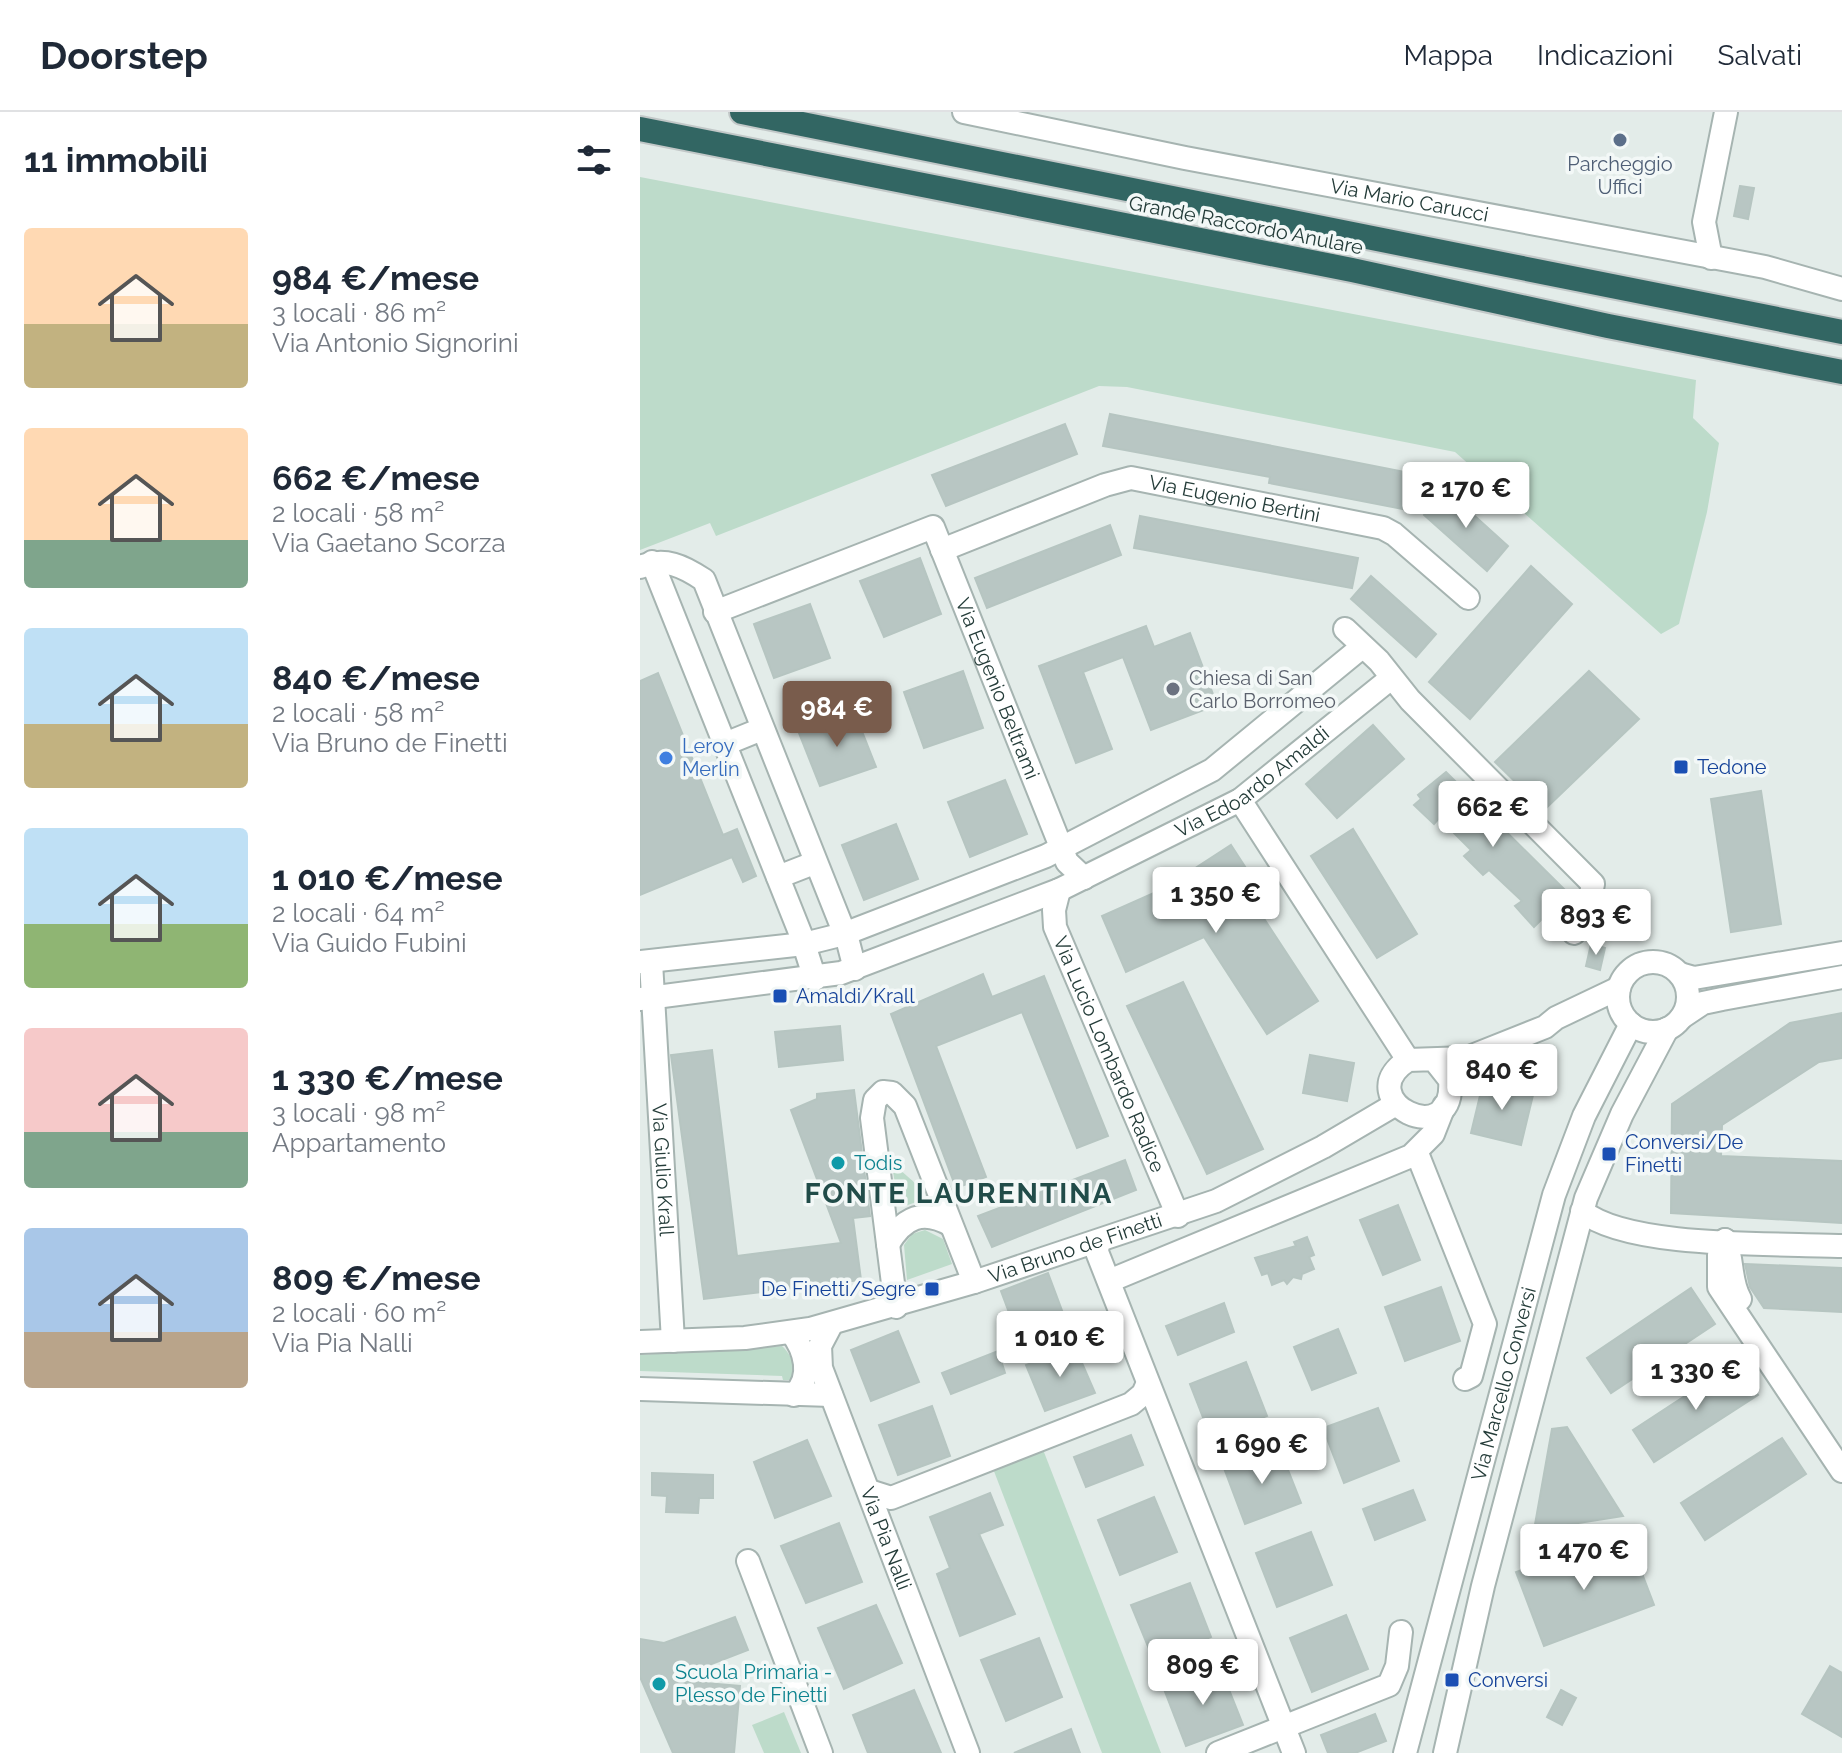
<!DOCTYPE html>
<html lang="it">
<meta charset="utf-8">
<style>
:root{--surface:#fff;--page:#f6f6f7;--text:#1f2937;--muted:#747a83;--line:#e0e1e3;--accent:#795c4c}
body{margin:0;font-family:Raleway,sans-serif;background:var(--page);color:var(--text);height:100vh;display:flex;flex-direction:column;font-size:30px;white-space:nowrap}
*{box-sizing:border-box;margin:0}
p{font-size:26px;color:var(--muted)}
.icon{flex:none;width:44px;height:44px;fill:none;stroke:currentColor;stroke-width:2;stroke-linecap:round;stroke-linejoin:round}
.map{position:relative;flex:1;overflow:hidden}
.drawer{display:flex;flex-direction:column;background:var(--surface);width:640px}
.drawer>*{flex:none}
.price{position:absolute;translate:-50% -68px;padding:0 18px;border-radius:8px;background:#fff;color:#222;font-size:26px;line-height:52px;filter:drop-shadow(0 2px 4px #0008)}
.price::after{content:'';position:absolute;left:50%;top:48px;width:24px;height:18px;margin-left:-12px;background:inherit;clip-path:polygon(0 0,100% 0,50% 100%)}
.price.selected{background:var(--accent);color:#fff}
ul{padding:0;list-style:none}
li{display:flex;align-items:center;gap:24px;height:200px;padding:0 24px}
li span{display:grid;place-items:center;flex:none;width:224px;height:160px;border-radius:8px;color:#555}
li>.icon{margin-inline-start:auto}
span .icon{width:96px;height:96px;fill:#fffc;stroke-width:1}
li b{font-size:34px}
h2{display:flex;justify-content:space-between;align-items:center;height:96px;padding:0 24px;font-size:34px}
header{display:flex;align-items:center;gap:48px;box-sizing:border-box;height:112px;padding:0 40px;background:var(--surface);border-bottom:2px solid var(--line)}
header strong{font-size:38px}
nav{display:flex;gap:44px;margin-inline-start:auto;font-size:28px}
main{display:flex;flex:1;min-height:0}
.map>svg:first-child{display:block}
</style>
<header>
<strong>Doorstep</strong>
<nav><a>Mappa</a><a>Indicazioni</a><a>Salvati</a></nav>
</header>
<main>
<section class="drawer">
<h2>11 immobili<svg class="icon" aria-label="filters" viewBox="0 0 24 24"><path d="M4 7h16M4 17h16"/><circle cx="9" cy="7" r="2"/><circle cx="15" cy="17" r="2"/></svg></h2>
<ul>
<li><span style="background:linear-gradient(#ffd9b3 60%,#c2b280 0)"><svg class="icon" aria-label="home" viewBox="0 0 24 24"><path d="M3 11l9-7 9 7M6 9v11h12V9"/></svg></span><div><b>984 €/mese</b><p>3 locali · 86 m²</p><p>Via Antonio Signorini</p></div></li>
<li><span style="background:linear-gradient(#ffd9b3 70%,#7fa58c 0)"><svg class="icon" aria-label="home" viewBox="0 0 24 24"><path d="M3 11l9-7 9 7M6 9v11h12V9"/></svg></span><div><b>662 €/mese</b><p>2 locali · 58 m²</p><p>Via Gaetano Scorza</p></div></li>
<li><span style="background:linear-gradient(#bfe0f5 60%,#c2b280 0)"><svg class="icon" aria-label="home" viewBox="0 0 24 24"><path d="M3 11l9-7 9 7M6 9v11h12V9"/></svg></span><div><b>840 €/mese</b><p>2 locali · 58 m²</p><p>Via Bruno de Finetti</p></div></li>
<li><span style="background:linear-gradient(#bfe0f5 60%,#8fb573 0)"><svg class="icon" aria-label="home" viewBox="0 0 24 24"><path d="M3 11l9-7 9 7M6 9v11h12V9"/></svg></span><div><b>1 010 €/mese</b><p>2 locali · 64 m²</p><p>Via Guido Fubini</p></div></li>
<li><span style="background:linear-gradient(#f6c9c9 65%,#7fa58c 0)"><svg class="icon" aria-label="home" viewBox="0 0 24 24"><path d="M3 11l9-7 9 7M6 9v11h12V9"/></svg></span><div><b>1 330 €/mese</b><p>3 locali · 98 m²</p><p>Appartamento</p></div></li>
<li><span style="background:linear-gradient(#a9c7e8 65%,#b9a48a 0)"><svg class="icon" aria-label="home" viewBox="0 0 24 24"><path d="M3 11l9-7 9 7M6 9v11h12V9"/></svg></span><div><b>809 €/mese</b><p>2 locali · 60 m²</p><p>Via Pia Nalli</p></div></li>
</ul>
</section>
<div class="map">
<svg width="1202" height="1641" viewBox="0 0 1202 1641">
<rect width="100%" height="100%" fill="#e3ece9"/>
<g fill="#bddbca">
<polygon points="0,65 1056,268 1053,306 1079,331 1067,400 1039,512 1021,522 815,340 487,275 459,274 76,424 70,411 0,438"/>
<path d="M251,1047C260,1063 282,1069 282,1088L265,1094L258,1090Z"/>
<polygon points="285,1118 303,1127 312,1152 267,1168 264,1133 272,1122"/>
<path d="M142,1234C151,1242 158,1257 151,1268H143L142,1264L0,1259V1243Z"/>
<polygon points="402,1335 521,1641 462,1641 352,1354"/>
<polygon points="144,1600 161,1641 124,1641 112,1613"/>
</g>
<g fill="#b8c6c3" stroke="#b6c5c1" stroke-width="2">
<polygon points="1100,74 1114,76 1108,107 1094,104"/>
<polygon points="470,302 775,362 768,398 629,371 630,365 463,334"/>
<polygon points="425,312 437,342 306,394 292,363"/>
<polygon points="806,378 868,434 847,459 784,403"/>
<polygon points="500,404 718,446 712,476 494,436"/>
<polygon points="470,413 481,443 347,496 335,466"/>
<polygon points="280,446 301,502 244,525 220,469"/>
<polygon points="891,454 932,492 830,607 789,570"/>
<polygon points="731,464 796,522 776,545 711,487"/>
<polygon points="170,492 190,546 134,566 114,512"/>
<polygon points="506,514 514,535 550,521 577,593 511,618 483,545 443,560 472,637 436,651 399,554"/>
<polygon points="323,559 343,616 284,636 264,580"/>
<polygon points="949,559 999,607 904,698 855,650"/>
<polygon points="18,561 83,723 97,717 116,764 103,770 92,745 0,783 0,569"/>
<polygon points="214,599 236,655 180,674 159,621"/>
<polygon points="733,613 764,647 697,706 666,672"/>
<polygon points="806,660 927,780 915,791 929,805 924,811 908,801 894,815 875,794 882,789 849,758 843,763 824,744 831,738 799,706 794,712 774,693 781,687 778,683"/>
<polygon points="365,668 387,722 330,745 308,690"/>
<polygon points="1121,679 1141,812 1091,820 1071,687"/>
<polygon points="256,712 278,767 224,788 202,733"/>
<polygon points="713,717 777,822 737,846 671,744"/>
<polygon points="591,733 624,784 613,790 678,889 627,922 564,825 486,860 462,804 523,777"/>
<polygon points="951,832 965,836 960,858 946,854"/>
<polygon points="343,862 352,885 404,864 468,1024 437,1036 382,900 296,934 346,1065 316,1076 251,902"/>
<polygon points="543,870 623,1037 567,1062 487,894"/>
<polygon points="1202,901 1202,946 1179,950 1082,1013 1081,1044 1202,1049 1202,1111 1031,1101 1032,992 1150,911"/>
<polygon points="200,914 203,948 139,955 135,920"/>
<polygon points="72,938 97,1144 201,1131 151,998 177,987 177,982 214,978 230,1104 213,1106 221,1168 64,1187 31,943"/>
<polygon points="670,943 714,951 707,989 663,981"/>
<polygon points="844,967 894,979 881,1033 831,1021"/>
<polygon points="485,1048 496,1078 352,1135 338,1104"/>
<polygon points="758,1093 780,1148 743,1163 720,1108"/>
<polygon points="667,1125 674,1143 669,1145 674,1157 662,1162 661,1167 653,1165 647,1172 644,1168 632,1173 628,1161 622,1163 615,1146 656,1134 654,1130"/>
<polygon points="1105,1152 1202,1156 1202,1200 1124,1196 1110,1175"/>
<polygon points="408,1161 427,1212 380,1230 361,1179"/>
<polygon points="801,1175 820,1229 765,1249 745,1195"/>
<polygon points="1051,1176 1075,1212 971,1281 947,1246"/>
<polygon points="584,1191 594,1220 538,1243 526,1214"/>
<polygon points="698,1217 716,1261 672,1278 654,1235"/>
<polygon points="258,1219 279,1270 231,1289 211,1238"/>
<polygon points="435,1235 455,1281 405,1299 386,1253"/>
<polygon points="358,1239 365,1261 311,1282 302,1261"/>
<polygon points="606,1250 627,1304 571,1326 550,1272"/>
<polygon points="1097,1250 1118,1283 1014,1350 993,1318"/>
<polygon points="292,1294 310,1344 258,1363 239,1313"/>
<polygon points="738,1296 759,1349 704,1371 683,1316"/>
<polygon points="927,1315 983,1404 894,1418 912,1317"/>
<polygon points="491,1323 503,1353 446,1375 434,1345"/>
<polygon points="1142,1326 1166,1362 1065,1428 1041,1391"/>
<polygon points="167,1328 191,1384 135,1406 114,1350"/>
<polygon points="639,1335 661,1391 605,1412 584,1356"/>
<polygon points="12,1361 73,1363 73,1386 59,1386 58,1401 26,1400 27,1384 12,1383"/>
<polygon points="773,1378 785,1408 735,1428 723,1397"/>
<polygon points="350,1381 363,1413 339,1422 375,1502 320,1524 297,1462 310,1456 290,1405"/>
<polygon points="514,1385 537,1440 480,1463 458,1408"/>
<polygon points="199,1411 222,1470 166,1491 141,1434"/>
<polygon points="671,1420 692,1473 637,1495 616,1441"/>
<polygon points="990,1430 1014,1493 904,1534 876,1460 938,1438 942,1448"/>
<polygon points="550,1471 571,1525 514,1549 491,1493"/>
<polygon points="236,1493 262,1551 204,1577 178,1516"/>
<polygon points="706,1503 728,1557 672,1580 650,1526"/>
<polygon points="95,1505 108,1538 30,1568 100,1574 94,1641 33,1641 0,1565 0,1527 24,1531"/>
<polygon points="399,1526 422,1585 366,1609 341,1548"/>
<polygon points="1190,1554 1202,1561 1202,1625 1162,1602"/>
<polygon points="580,1555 603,1613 546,1634 524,1577"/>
<polygon points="274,1578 301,1641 228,1641 213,1603"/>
<polygon points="921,1578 936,1586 922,1613 907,1605"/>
<polygon points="735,1602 746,1629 715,1641 688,1641 681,1623"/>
<polygon points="431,1617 440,1641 374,1641"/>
</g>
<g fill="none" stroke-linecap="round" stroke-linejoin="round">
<g stroke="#a6b4b1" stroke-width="26">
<g id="minor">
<path id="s1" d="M324,0L545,46L1125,155L1202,177"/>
<polyline points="1071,146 1064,110 1086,0"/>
<path id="s2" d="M302,438L465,373L491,366L743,416L754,422L828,486"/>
<polyline points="12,450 161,823 175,867"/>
<path d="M0,455C25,445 43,454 64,468L208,830L215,857"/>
<path id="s3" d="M75,500L293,415L427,750L444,766"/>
<polyline points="705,517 739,549 770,588 953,772 946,806 934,821"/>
<polyline points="85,632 122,617"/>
<polyline points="600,688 768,948"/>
<polyline points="138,765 174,751"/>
<path id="s4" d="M419,778L414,798L415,815L538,1104"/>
<polyline points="0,850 164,832 204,822 406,744 572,658 722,535"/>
<path id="s5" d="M11,850L33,1229"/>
<circle cx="1013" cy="885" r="35"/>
<polyline points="1040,862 1054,866 1202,841"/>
<path id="s6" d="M0,887L201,861L419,778L600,688L750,567"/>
<polyline points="1042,905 1063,891 1082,887 1202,865"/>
<path d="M795,949L810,968C816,1042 707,988 768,948L827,946L905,915L916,906L979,876"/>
<polyline points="777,1041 845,1212 831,1264 825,1267"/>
<path d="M942,1099C988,1137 1139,1131 1202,1134"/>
<polyline points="1085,1128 1079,1143 1079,1175 1202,1359"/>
<path d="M1085,1128C1094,1149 1089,1168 1100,1187"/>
<polyline points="458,1131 457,1140 654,1641"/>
<path d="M248,1132C264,1105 283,1097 311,1113"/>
<polyline points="469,1169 771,1044 793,1022 804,994"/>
<polyline points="256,1195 232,1006 235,988 243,980 252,981 265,994 334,1170"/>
<path id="s7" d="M191,1213L180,1234L181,1256L328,1641"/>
<path d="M151,1220C165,1238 173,1265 154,1283"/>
<path id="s8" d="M0,1230L105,1226L170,1217L334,1170L576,1089L683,1035L756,992"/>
<polyline points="0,1277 191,1283"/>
<polyline points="229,1379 251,1386 491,1292 503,1282 507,1273"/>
<polyline points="108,1449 181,1641"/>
<polyline points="578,1641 749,1573 757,1554 761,1520"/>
<path id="s9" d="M765,1641L914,1083L944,1004L991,912"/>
<polyline points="805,1641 843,1474 946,1086 982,1002 1027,917"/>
</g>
</g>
<g stroke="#c2c8c8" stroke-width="28">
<g id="highway">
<polyline points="102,0 1202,220"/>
<polyline points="0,17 712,158 968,214 1202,260"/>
</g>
</g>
<use href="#minor" stroke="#fff" stroke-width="22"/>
<use href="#highway" stroke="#326663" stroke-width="24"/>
</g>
<circle fill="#5c6f8a" stroke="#f3f8f7" stroke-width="3" cx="980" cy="28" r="8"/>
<circle fill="#6b7280" stroke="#f3f8f7" stroke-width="3" cx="533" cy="577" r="8"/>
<circle fill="#3f7fe0" stroke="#f3f8f7" stroke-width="3" cx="26" cy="646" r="8"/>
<g fill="#1a4fb4" stroke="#f3f8f7" stroke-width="3">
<rect x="1033" y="647" width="16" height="16" rx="4"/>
<rect x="132" y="876" width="16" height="16" rx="4"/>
<rect x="961" y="1034" width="16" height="16" rx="4"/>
<rect x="284" y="1169" width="16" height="16" rx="4"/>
<rect x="804" y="1560" width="16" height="16" rx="4"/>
</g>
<g fill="#0f9aa8" stroke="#f3f8f7" stroke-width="3">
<circle cx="198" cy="1051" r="8"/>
<circle cx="19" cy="1572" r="8"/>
</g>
<g text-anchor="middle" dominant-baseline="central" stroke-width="7" stroke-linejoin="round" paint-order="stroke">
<g font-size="20" fill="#4e5e75" stroke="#f3f8f7">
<text x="980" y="52">Parcheggio<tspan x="980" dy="23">Uffici</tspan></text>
</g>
<g font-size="20" fill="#243c39" stroke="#f3f8f7">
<text stroke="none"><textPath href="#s1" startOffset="454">Via Mario Carucci</textPath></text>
<text transform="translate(606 113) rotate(11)">Grande Raccordo Anulare</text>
<text stroke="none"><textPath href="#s2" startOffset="308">Via Eugenio Bertini</textPath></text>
<text stroke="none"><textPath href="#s3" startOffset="408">Via Eugenio Beltrami</textPath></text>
<text stroke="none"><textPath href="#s6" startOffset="658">Via Edoardo Amaldi</textPath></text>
<text stroke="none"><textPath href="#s4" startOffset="176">Via Lucio Lombardo Radice</textPath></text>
<text stroke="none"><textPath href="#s5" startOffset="208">Via Giulio Krall</textPath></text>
<text stroke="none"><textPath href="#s8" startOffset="448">Via Bruno de Finetti</textPath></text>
<text stroke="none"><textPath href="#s9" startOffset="382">Via Marcello Conversi</textPath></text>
<text stroke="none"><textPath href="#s7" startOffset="228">Via Pia Nalli</textPath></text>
</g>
<g font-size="20" fill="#5b616d" stroke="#f3f8f7" text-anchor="start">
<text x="549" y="566">Chiesa di San<tspan x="549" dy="23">Carlo Borromeo</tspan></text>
</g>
<g font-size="20" fill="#366cbe" stroke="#f3f8f7" text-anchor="start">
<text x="42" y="634">Leroy<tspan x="42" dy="23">Merlin</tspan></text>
</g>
<g font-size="20" fill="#164399" stroke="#f3f8f7" text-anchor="start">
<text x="1057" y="655">Tedone</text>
<text x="156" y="884">Amaldi/Krall</text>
<text x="985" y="1030">Conversi/De<tspan x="985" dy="23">Finetti</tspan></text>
<text x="276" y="1177" text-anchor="end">De Finetti/Segre</text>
<text x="828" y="1568">Conversi</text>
</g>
<g font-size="20" fill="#0d838f" stroke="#f3f8f7" text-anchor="start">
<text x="214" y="1051">Todis</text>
<text x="35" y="1560">Scuola Primaria -<tspan x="35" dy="23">Plesso de Finetti</tspan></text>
</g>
<g font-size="28" font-weight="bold" letter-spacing="2" fill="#214c49" stroke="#f3f8f7">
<text x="319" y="1081">FONTE LAURENTINA</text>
</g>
</g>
</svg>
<b class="price" style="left:826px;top:418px">2 170 €</b>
<b class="price selected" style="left:197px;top:637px">984 €</b>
<b class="price" style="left:853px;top:737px">662 €</b>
<b class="price" style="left:576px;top:823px">1 350 €</b>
<b class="price" style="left:956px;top:845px">893 €</b>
<b class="price" style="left:862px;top:1000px">840 €</b>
<b class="price" style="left:420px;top:1267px">1 010 €</b>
<b class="price" style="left:1056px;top:1300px">1 330 €</b>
<b class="price" style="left:622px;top:1374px">1 690 €</b>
<b class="price" style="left:944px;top:1480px">1 470 €</b>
<b class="price" style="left:563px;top:1595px">809 €</b>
</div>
</main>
